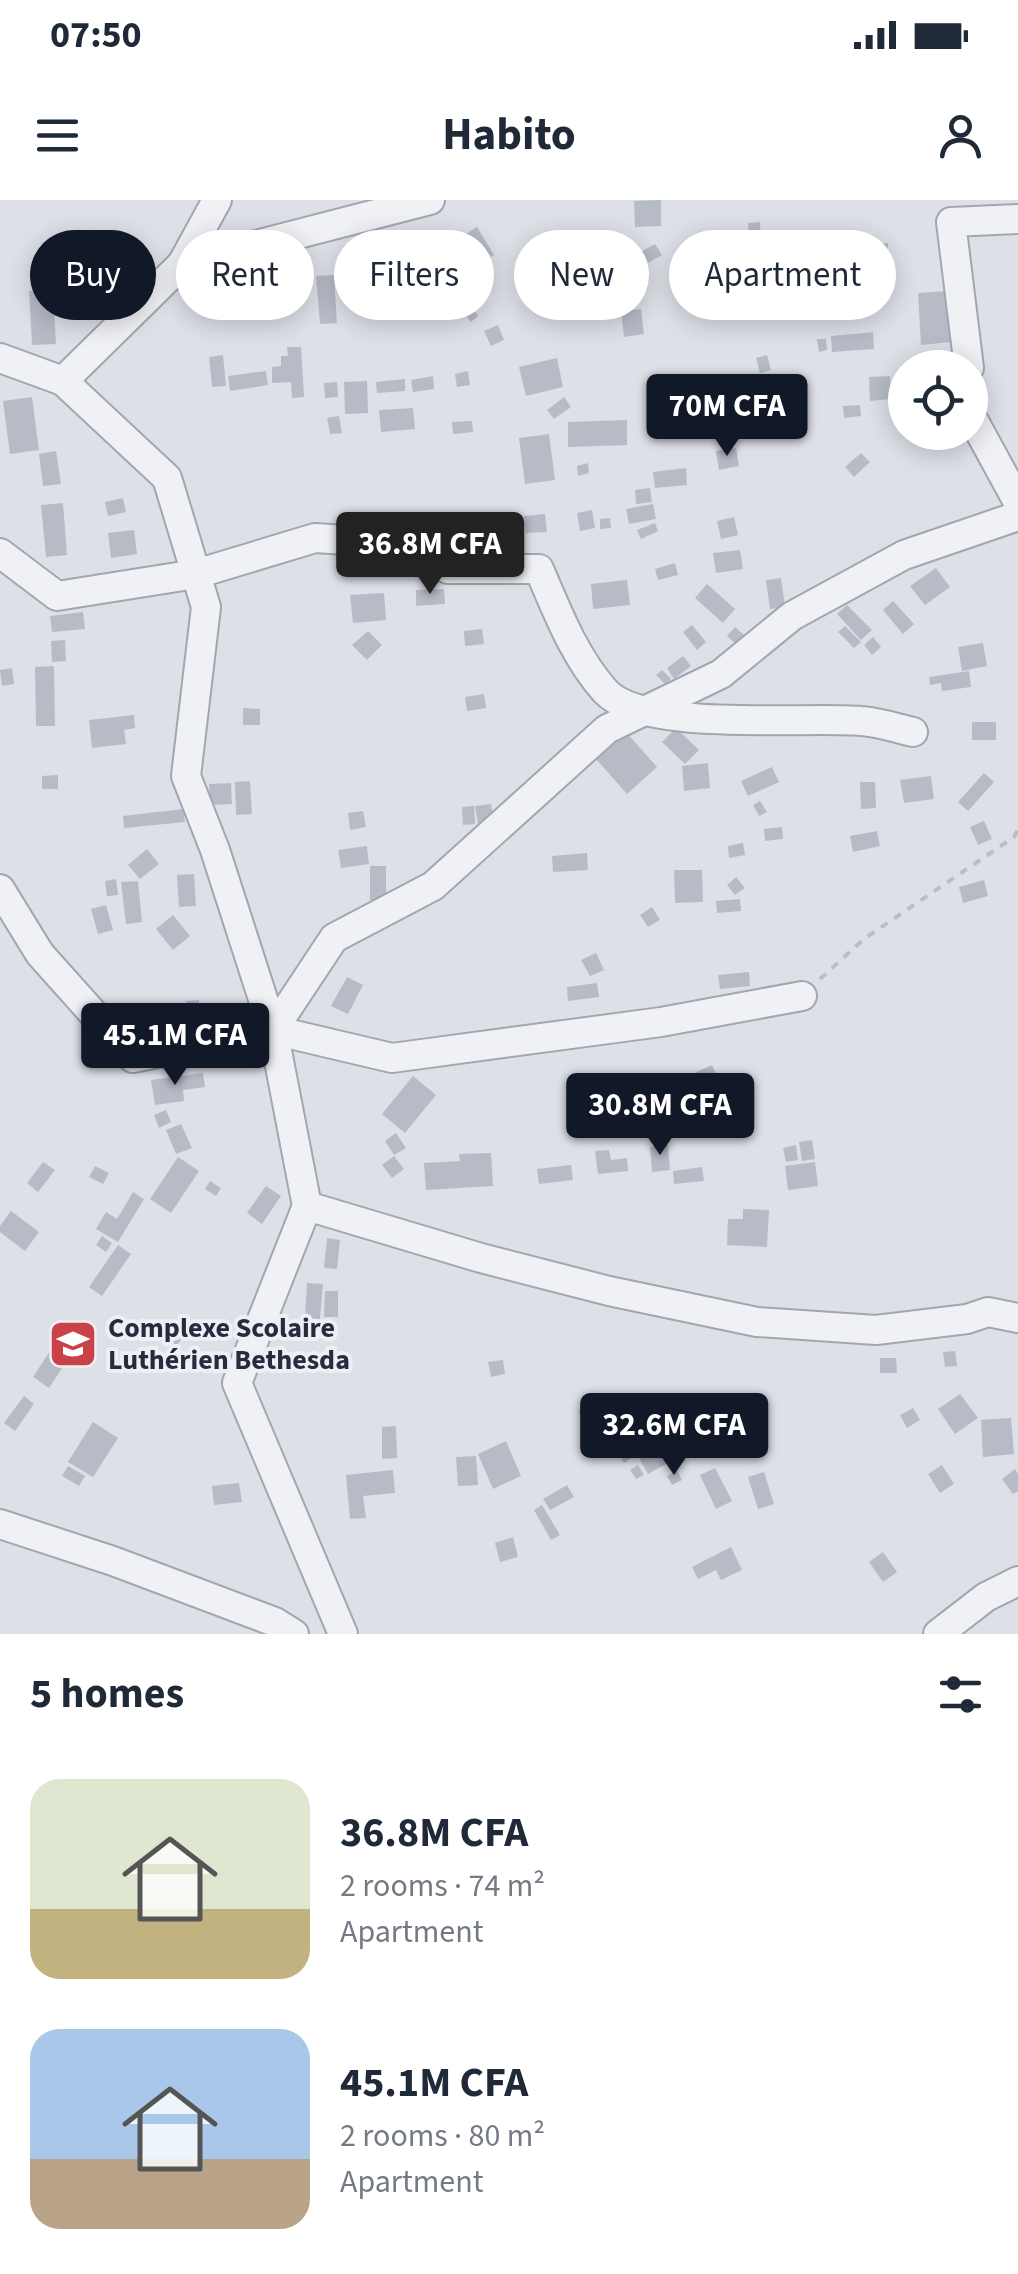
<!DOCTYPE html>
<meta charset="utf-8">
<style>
:root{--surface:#fff;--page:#f2f2f3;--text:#1f2937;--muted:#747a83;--accent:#111827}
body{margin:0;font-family:"Source Sans 3",sans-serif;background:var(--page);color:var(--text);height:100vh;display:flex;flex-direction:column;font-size:38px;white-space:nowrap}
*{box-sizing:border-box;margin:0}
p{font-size:32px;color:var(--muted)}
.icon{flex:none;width:55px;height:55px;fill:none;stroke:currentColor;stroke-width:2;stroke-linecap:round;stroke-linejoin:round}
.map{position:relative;height:1434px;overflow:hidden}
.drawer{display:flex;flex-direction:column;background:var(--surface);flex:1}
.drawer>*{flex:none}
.hud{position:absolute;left:30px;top:30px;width:960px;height:90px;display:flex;gap:20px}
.controls{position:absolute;left:888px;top:150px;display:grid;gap:20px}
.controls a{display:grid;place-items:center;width:100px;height:100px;border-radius:50%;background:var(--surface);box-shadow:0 5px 25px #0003;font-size:50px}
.price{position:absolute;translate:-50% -85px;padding:0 22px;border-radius:10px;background:var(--accent);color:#fff;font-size:32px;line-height:65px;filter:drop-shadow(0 2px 5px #0008)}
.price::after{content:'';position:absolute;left:50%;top:60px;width:30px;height:22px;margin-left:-15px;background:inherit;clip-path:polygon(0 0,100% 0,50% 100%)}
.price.current{background:#222;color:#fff}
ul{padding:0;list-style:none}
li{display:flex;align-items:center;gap:30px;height:250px;padding:0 30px}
li span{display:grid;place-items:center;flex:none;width:280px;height:200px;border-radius:30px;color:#555}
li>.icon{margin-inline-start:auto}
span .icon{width:120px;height:120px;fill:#fffc;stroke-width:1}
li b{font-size:42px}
h2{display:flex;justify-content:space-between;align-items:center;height:120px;padding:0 30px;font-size:42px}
.pill{padding:0 35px;border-radius:45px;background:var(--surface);box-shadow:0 5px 25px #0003;font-size:35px;line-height:90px}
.pill.current{background:var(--accent);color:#fff}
.status{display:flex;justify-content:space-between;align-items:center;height:70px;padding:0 50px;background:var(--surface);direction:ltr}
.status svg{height:28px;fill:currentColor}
header{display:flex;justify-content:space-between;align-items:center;height:130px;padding:0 30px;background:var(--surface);font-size:45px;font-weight:700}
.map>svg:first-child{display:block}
</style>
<div class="status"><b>07:50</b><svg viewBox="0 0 49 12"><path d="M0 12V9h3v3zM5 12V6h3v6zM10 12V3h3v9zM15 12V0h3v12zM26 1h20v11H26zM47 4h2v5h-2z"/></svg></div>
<header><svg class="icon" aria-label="menu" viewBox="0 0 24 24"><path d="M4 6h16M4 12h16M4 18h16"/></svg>Habito<svg class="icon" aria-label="person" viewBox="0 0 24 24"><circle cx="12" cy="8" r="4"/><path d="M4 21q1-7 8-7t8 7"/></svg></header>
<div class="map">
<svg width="1018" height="1434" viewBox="0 0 1018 1434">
<rect width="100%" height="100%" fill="#dde0e7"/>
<g fill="#b7bbc6">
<polygon points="661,0 661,26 635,27 634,1"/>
<polygon points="760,22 761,47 749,48 748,23"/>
<polygon points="477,27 494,55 455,79 438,51"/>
<polygon points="745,36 748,47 740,49 737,38"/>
<polygon points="888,43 888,68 871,68 871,44"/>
<polygon points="655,44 662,55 648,63 642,51"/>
<polygon points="540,58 562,58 562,77 541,77"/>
<polygon points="301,72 304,95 285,97 283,74"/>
<polygon points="364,73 365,84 337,86 336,75"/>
<polygon points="334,75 337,123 320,124 316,76"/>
<polygon points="269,76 272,93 237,98 235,81"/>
<polygon points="53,90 56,144 32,145 29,91"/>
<polygon points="948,91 951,142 921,145 918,93"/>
<polygon points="885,96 885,106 871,107 870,97"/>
<polygon points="569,101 573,112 562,116 558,105"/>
<polygon points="470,105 478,116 471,122 462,110"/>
<polygon points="641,109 644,134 624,137 621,111"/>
<polygon points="498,125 504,140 491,146 484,131"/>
<polygon points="873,132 874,149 832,152 831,136"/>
<polygon points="817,139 826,139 827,150 819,152"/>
<polygon points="287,147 301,147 304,197 292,198 291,182 272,183 272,167 281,166 281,156 288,156"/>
<polygon points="223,155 226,186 212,187 209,157"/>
<polygon points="767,155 771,170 760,173 756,158"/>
<polygon points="557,158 563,187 526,196 519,167"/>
<polygon points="266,171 268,185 230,191 228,176"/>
<polygon points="468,171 470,185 457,187 455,174"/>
<polygon points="433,176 434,189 413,192 411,180"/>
<polygon points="890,176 891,199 870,201 869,177"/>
<polygon points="405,179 405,191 377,193 376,182"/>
<polygon points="772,180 773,205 757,206 756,181"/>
<polygon points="367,181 368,213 345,214 344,182"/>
<polygon points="337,182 338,197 325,198 324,183"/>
<polygon points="32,197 39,250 10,254 3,201"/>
<polygon points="564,197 571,207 554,219 547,210"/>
<polygon points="860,205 861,216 844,218 843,206"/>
<polygon points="413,208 415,229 381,232 379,210"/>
<polygon points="339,216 342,233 330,234 327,218"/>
<polygon points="627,220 627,245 568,247 568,222"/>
<polygon points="472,221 473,232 453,234 452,222"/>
<polygon points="549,234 555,280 525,284 519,238"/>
<polygon points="736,248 739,266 719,270 716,251"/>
<polygon points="56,251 61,284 43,286 39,254"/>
<polygon points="861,253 870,262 854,277 845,267"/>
<polygon points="588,263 589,273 578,276 577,266"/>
<polygon points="686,268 687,285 655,288 653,272"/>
<polygon points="650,288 652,302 636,304 635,290"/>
<polygon points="123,298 126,312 108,316 105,302"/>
<polygon points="63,303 67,355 46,357 41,305"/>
<polygon points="653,304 656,319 629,324 626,309"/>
<polygon points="592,310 595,328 580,331 577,313"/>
<polygon points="545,314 547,332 526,333 524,316"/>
<polygon points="734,317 738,335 721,339 717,321"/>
<polygon points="610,318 611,328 600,329 600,319"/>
<polygon points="655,323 658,331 641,339 637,330"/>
<polygon points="134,330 137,354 111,358 108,333"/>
<polygon points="740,350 743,369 716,373 713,353"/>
<polygon points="675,363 678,375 658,380 655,369"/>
<polygon points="936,368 950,387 925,405 910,386"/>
<polygon points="781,378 785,407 770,409 766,380"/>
<polygon points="627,380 630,405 593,409 591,384"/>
<polygon points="707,384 735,409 723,423 695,398"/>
<polygon points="444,389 445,404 416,406 416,390"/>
<polygon points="384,393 386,420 353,423 350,395"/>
<polygon points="893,401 914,424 903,434 883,410"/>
<polygon points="847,405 872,430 861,440 837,414"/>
<polygon points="83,412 85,429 52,432 50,416"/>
<polygon points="692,425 706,442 697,450 683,432"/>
<polygon points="845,426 861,442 854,448 838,432"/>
<polygon points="735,427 745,436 737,445 727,436"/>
<polygon points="482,429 484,444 465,446 464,431"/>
<polygon points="368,431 382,445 367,460 352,445"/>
<polygon points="873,437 881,447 872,455 864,445"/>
<polygon points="65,440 66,461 52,462 51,441"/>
<polygon points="983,443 987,466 962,471 958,447"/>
<polygon points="683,456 691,466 674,479 667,468"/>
<polygon points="54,466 55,526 36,526 35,467"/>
<polygon points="12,468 14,484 2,486 0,470"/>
<polygon points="662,470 671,479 665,484 656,475"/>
<polygon points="969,471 971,487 942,491 941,483 930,485 929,477"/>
<polygon points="484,494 486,508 467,511 465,497"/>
<polygon points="243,508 260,509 260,525 243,525"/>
<polygon points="134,515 135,528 124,530 126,544 92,548 89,520"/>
<rect x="972" y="522" width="24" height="18"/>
<polygon points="676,528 699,550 685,564 662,542"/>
<polygon points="626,532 657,567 627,594 596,559"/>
<polygon points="708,563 710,588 684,591 682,566"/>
<polygon points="772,567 779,582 748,596 741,581"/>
<polygon points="984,573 994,582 968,611 958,602"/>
<polygon points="58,575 58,589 42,589 42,576"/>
<polygon points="931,576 934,599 904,603 900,580"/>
<polygon points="250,581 252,614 236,615 235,582"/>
<polygon points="860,582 875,582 876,608 861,609"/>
<polygon points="231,583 232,604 210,605 209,584"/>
<polygon points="760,601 767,612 759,616 753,605"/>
<polygon points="491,604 494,621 478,624 475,606"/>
<polygon points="474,606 475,624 463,625 462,607"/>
<polygon points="183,609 185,622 124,628 123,616"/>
<polygon points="363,611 366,627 350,630 348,613"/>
<polygon points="984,621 992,639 978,645 970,627"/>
<polygon points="782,627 783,639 765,641 764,629"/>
<polygon points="877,631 880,646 853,652 850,636"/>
<polygon points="743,643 745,655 729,658 728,646"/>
<polygon points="367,646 369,664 341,668 338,650"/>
<polygon points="147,649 159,664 140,679 128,665"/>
<polygon points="587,653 588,670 553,672 552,656"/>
<rect x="370" y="666" width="16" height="34"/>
<polygon points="674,670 702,670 703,702 675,703"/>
<polygon points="194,674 196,706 179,707 177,675"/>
<polygon points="736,677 745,688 735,695 727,685"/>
<polygon points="116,679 118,695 107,696 105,681"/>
<polygon points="984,680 988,696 963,703 959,687"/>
<polygon points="138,681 142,722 126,724 121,682"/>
<polygon points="740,699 741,711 717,713 716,701"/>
<polygon points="106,705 113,730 98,734 91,709"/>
<polygon points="652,707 660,720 648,727 640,715"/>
<polygon points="173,715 190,736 173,750 156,729"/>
<polygon points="596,753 604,770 590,776 581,760"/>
<polygon points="749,772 750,786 720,789 718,775"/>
<polygon points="347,777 363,785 348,814 331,806"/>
<polygon points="597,783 599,797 568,801 567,787"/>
<polygon points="199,800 199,819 186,819 186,801"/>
<polygon points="712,865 718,879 703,887 696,872"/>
<polygon points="203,873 205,887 183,890 184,901 155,905 151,880"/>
<polygon points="413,876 436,895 405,933 382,914"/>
<polygon points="166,910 171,922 159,928 154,915"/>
<polygon points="181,924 192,948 176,954 166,930"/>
<polygon points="396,933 406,948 394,955 385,941"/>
<polygon points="812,940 815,959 802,961 799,942"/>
<polygon points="668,945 670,970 652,972 650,947"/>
<polygon points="796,945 798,960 786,962 783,948"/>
<polygon points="609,950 611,960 627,958 628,971 598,974 595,951"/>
<polygon points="491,953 493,986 426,990 424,963 460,961 459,954"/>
<polygon points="394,956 404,969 392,978 382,965"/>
<polygon points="178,957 199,971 171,1013 150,999"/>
<polygon points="43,962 55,970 38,992 27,983"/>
<polygon points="815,962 818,986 788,990 785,966"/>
<polygon points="571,965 573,980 539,984 537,969"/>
<polygon points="95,966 109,973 103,984 89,977"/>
<polygon points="702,967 704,981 674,984 673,971"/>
<polygon points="210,981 221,988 216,996 205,989"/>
<polygon points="266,986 281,996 262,1024 247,1013"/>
<polygon points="133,992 144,999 118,1042 96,1029 106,1012 117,1019"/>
<polygon points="743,1009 769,1010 767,1047 727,1045 728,1019 743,1019"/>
<polygon points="11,1011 39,1032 25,1051 0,1032 0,1026"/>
<polygon points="102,1036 112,1043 106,1052 96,1045"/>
<polygon points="327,1038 340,1040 337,1069 324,1068"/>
<polygon points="118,1045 131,1054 102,1096 89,1087"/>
<polygon points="307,1083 323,1084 320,1119 305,1118"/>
<polygon points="325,1091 338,1091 338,1117 324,1117"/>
<polygon points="172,1124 185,1135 176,1146 163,1135"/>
<polygon points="60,1136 76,1147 49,1188 33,1177"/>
<polygon points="955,1151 957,1166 945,1167 943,1152"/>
<polygon points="880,1158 896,1158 897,1173 880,1173"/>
<polygon points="503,1160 505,1174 491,1177 488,1162"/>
<polygon points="960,1194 978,1218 955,1234 938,1209"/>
<polygon points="24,1196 34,1204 15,1231 4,1223"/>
<polygon points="754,1198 756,1211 708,1219 706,1207"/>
<polygon points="613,1204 622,1249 588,1256 579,1210"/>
<polygon points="690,1204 694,1218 670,1223 667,1209"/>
<polygon points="913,1208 920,1220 907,1228 900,1215"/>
<polygon points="1011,1218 1014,1254 983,1257 981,1220"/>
<polygon points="93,1222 118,1238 93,1277 68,1262"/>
<polygon points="396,1226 397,1258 382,1259 382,1227"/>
<polygon points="656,1232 673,1260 648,1274 632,1246"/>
<polygon points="506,1241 521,1276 493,1289 478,1254"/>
<polygon points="628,1249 633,1257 624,1263 619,1255"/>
<polygon points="476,1256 478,1285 458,1286 456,1257"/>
<polygon points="638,1265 644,1275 636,1279 630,1270"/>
<polygon points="942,1265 954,1284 940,1293 928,1274"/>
<polygon points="68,1266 85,1276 79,1286 62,1276"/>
<polygon points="715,1268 732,1301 716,1309 700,1275"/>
<polygon points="1015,1269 1018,1274 1018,1291 1013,1294 1002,1279"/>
<polygon points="393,1270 395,1293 363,1296 366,1318 350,1319 346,1275"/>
<polygon points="677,1271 682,1280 672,1285 667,1276"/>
<polygon points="764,1272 774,1304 758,1309 748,1277"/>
<polygon points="239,1283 242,1302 214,1305 212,1286"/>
<polygon points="567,1285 574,1297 550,1310 543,1299"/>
<polygon points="542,1305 560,1335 551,1340 534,1310"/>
<polygon points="513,1337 518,1357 500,1362 495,1343"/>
<polygon points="731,1347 742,1370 721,1380 716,1370 698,1379 692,1367"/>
<polygon points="883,1352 897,1372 883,1382 869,1362"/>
</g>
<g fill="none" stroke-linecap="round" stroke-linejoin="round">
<g stroke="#a3a6b1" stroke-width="32">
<g id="minor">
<polyline points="182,64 217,0"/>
<polyline points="0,158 63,181 182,64 430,0"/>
<polyline points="969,168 951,22 1018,19"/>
<polyline points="63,181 167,278 206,407 186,576 215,650 273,830 334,738 433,686 607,529 721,474 792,416 904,355 1018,316"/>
<polyline points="970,214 1018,302"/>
<path d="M0,353L57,396L196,374L315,338L393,343L448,369H539C557,411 574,456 605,491C643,533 805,516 861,521C878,522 896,528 913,532"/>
<polyline points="0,689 40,754 133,858 273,830 307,1006 237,1183 343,1434"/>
<polyline points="273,830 392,858 661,822 802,796"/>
<polyline points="307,1006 481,1058 609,1091 757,1122 876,1130 967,1119 988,1112 1018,1118"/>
<polyline points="0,1324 113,1361 275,1422 294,1434"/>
<polyline points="938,1434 986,1397 1018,1381"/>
</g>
</g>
<polyline stroke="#bcbec5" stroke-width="4" stroke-dasharray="8 8" stroke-linecap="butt" points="820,779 864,739 1014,637 1018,629"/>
<use href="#minor" stroke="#f0f1f5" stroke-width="28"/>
</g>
<defs>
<g id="school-square" transform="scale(2.5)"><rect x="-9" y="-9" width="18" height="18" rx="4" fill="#cc4147" stroke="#eceff5"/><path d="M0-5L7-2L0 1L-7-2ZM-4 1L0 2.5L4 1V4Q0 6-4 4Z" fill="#fff"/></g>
</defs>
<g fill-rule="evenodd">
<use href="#school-square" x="73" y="1144"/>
</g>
<g text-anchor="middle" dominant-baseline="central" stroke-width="8" stroke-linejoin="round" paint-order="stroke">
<g font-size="28" font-weight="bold" fill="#272c3d" stroke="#eceff5" text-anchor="start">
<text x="108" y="1128">Complexe Scolaire<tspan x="108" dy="32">Luthérien Bethesda</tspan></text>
</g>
</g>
</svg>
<div class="controls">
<a><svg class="icon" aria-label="locate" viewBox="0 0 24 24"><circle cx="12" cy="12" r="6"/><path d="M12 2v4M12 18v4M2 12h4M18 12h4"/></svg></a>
</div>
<b class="price" style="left:727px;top:259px">70M CFA</b>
<b class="price current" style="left:430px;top:397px">36.8M CFA</b>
<b class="price" style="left:175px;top:888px">45.1M CFA</b>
<b class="price" style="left:660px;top:958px">30.8M CFA</b>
<b class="price" style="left:674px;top:1278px">32.6M CFA</b>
<div class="hud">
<a class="pill current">Buy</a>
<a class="pill">Rent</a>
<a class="pill">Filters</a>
<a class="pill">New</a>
<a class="pill">Apartment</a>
</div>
</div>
<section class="drawer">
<h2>5 homes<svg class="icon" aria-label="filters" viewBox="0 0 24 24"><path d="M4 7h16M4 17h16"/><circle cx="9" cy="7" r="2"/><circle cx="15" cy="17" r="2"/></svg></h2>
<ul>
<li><span style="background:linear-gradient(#dfe7d0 65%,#c2b280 0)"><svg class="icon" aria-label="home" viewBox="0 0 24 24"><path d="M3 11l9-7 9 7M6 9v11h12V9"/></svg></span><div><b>36.8M CFA</b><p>2 rooms · 74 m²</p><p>Apartment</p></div></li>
<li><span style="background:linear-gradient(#a9c7e8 65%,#b9a48a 0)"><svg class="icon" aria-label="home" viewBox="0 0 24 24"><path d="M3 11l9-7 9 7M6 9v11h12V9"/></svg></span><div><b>45.1M CFA</b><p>2 rooms · 80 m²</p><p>Apartment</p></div></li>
</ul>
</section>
